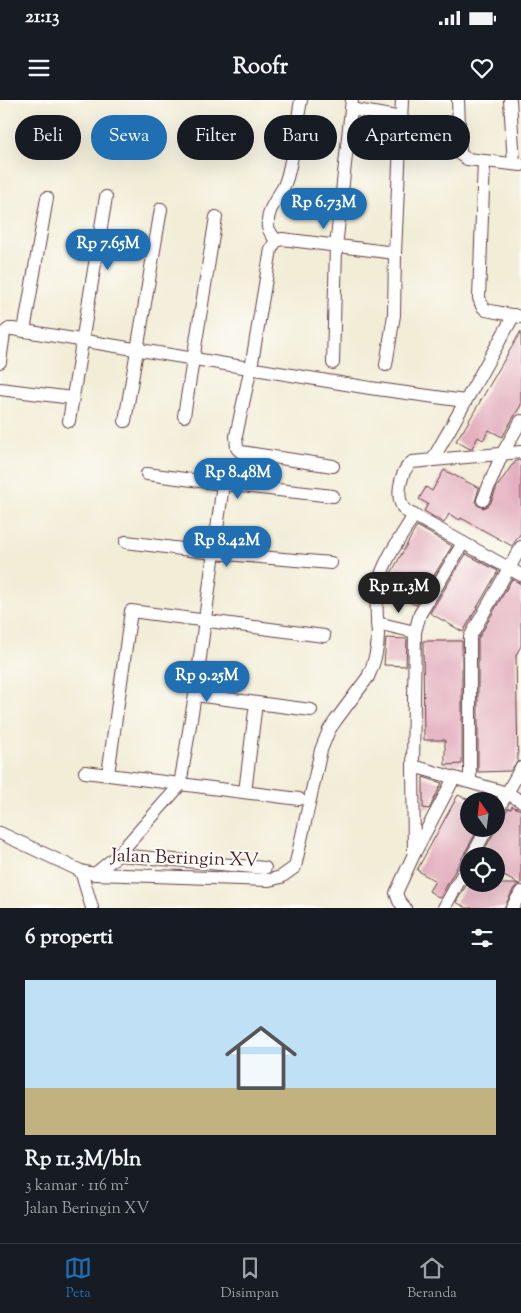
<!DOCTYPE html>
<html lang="id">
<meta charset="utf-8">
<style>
:root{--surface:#171b24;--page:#242831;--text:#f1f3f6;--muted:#9ea1a6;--line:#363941;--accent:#1f6fb2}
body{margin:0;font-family:"Sorts Mill Goudy",serif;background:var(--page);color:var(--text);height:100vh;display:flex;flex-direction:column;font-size:19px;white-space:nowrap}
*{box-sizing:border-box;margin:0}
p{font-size:16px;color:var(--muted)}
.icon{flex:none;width:28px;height:28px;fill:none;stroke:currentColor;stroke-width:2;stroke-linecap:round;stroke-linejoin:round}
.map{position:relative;height:808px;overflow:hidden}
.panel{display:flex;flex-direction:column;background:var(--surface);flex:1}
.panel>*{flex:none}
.hud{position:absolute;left:15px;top:15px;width:491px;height:45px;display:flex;gap:10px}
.needle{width:32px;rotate:346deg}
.fabs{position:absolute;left:460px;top:692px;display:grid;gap:10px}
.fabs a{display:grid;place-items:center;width:45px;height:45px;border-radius:50%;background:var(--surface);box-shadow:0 5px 20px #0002;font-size:25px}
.price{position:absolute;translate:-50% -42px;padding:0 11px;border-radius:18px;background:var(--accent);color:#fff;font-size:16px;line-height:32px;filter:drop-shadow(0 1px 2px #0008)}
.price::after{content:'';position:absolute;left:50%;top:30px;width:15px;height:11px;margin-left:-8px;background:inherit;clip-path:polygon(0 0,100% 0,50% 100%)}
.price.on{background:#222;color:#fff}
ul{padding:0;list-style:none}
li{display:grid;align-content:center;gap:10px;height:265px;padding:0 25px}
li span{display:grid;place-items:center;height:155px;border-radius:0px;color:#555}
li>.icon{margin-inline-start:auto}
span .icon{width:90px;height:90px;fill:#fffc;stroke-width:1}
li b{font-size:21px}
h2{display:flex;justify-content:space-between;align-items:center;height:60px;padding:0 25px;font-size:21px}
.chip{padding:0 18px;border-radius:22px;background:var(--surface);box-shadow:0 5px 20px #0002;font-size:18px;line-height:45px}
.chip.on{background:var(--accent);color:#fff}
.status{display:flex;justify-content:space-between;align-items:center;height:35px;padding:0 25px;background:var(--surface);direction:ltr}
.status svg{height:14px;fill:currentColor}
header{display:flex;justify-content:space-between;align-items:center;height:65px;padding:0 25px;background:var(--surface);font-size:22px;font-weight:700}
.tab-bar{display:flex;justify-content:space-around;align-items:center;height:70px;border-top:1px solid var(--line);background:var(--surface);font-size:14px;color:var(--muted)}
.tab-bar a{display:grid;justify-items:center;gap:2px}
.tab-bar .on{color:var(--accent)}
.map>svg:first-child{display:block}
</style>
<div class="status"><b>21:13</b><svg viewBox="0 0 49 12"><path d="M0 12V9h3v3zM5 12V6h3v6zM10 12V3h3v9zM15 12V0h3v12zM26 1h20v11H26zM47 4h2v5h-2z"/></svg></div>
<header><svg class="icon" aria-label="menu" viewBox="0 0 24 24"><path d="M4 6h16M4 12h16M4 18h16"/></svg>Roofr<svg class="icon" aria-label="heart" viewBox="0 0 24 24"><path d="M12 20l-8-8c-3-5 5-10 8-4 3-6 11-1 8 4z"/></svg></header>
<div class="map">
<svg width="521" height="808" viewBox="0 0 521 808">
<rect width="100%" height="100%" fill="#fdfcf7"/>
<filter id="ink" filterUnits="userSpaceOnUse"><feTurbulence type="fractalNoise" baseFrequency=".02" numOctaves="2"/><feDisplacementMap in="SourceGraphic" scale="10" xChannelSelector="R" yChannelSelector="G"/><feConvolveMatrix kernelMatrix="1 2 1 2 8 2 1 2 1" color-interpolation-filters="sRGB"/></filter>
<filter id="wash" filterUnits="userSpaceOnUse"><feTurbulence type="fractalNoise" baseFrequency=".0096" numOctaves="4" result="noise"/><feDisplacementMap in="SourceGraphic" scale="20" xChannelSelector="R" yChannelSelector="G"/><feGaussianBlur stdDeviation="1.12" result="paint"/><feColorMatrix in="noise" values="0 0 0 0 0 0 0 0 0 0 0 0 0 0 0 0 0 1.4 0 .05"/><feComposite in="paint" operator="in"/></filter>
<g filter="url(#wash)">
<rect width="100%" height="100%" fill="#f2edd7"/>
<g id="blocks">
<g fill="#e4b0c0">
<polygon points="521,231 521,305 502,337 489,330 483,340 478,337 472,348 470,349 456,341 462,331 463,331"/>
<polygon points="521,360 521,433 512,446 461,418 460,420 449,414 444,423 424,411 428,404 419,399 426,387 432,391 444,370 479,388 475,402 477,405 484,408 490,404 497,387 512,365 513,365 516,361"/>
<polygon points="417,426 452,446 416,505 400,497 406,486 389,477"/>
<polygon points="466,454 498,471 463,532 430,513"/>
<polygon points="512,479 521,484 521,546 516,555 518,661 510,671 478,672 478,539"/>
<polygon points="386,538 407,539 406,566 384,565"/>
<polygon points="423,541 462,541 462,664 445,665 445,640 424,640"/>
<polygon points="423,677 442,683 429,709 423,708"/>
<polygon points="458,695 469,700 469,729 478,729 440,798 429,791 435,781 417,770"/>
<polygon points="512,706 521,710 521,784 514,788 504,808 467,808 456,802 467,784 519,784 496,772 496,756 481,756 496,729 496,721 501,720 508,708 511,709"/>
</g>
</g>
</g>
<g filter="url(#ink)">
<use href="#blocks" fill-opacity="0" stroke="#633e45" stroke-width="1"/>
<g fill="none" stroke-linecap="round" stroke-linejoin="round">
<g stroke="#633e45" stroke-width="14">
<g id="minor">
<polyline points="458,0 460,51 461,55 467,59 521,65"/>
<polyline points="510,0 514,64"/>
<polyline points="351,9 402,18"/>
<polyline points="484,61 479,198 482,206 486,210 521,217"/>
<path d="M276,141C274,137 269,132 268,127C266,112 276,100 283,88C292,72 297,20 301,0"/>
<polyline points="24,231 47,98"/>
<polyline points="0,262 4,233 9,229 13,229 370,288 465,301"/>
<polyline points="333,263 336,147 352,0"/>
<polyline points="386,265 394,215 395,153 402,0"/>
<polyline points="0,289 72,298"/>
<polyline points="184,316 216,117"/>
<polyline points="69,321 106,97"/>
<polyline points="125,321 161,109"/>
<path d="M521,352L412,362C400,371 394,400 406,411L521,475"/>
<polyline points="433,359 514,215"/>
<polyline points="333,366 241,352 237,348 236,336 252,262 271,149 276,141 282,139 395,153"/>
<polyline points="147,374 223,384 333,396"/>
<polyline points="483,400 502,354 521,321"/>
<polyline points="126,442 214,453 331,463"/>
<polyline points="377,523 415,532"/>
<polyline points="195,595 311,610"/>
<polyline points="413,666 507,693 521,701"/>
<polyline points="85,672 299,699"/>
<polyline points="108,674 131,511 324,536"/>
<polyline points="470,682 470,537 521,447"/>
<polyline points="245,692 256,603"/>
<polyline points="496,713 521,668"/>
<path d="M0,733L81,771L95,774L269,780L281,777L295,767L321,650L329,630L336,620L368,577C374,564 378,550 378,535C377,518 375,502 378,485C383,461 402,436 414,415"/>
<polyline points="414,754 413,666 415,532 420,514 463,443"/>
<polyline points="118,755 265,768"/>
<polyline points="472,756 487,729"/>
<polyline points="81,771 92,808"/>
<polyline points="95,774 118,755 180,685 195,595 223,384"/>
<polyline points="405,808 399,801 396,793 414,754 454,678"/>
<polyline points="444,808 469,763"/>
<polyline points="512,808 521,792"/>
</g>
</g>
<use href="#minor" stroke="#fff" stroke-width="12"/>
</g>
</g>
<g text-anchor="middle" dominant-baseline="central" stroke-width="4" stroke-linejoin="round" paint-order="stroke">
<g font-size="19" fill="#4a1f2b" stroke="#fdfcf7">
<text transform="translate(185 759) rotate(2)">Jalan Beringin XV</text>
</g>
</g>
</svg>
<div class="fabs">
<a><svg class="needle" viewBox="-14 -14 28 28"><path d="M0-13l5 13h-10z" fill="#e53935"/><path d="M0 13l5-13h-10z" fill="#9ea1a6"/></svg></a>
<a><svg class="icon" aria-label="locate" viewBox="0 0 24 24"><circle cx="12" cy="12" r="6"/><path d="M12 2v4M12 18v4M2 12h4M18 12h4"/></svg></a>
</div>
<b class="price" style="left:324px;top:130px">Rp 6.73M</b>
<b class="price" style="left:108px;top:171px">Rp 7.65M</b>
<b class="price" style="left:238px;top:400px">Rp 8.48M</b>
<b class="price" style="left:227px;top:468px">Rp 8.42M</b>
<b class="price on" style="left:399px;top:514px">Rp 11.3M</b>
<b class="price" style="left:207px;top:603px">Rp 9.25M</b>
<div class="hud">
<a class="chip">Beli</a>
<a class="chip on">Sewa</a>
<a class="chip">Filter</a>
<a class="chip">Baru</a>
<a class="chip">Apartemen</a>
</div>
</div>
<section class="panel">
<h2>6 properti<svg class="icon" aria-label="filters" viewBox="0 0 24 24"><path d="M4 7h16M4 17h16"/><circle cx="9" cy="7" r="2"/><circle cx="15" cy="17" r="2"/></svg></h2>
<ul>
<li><span style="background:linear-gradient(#bfe0f5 70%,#c2b280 0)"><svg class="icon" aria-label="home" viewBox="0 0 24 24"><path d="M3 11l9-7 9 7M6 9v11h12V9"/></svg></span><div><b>Rp 11.3M/bln</b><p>3 kamar · 116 m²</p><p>Jalan Beringin XV</p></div></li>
</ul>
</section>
<nav class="tab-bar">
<a class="on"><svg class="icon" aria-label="map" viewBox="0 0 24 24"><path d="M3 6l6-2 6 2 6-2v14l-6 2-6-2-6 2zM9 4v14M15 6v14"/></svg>Peta</a>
<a><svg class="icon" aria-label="saved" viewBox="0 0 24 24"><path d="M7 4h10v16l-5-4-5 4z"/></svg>Disimpan</a>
<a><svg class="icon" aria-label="home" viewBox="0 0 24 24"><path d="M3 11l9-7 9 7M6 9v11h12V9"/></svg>Beranda</a>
</nav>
